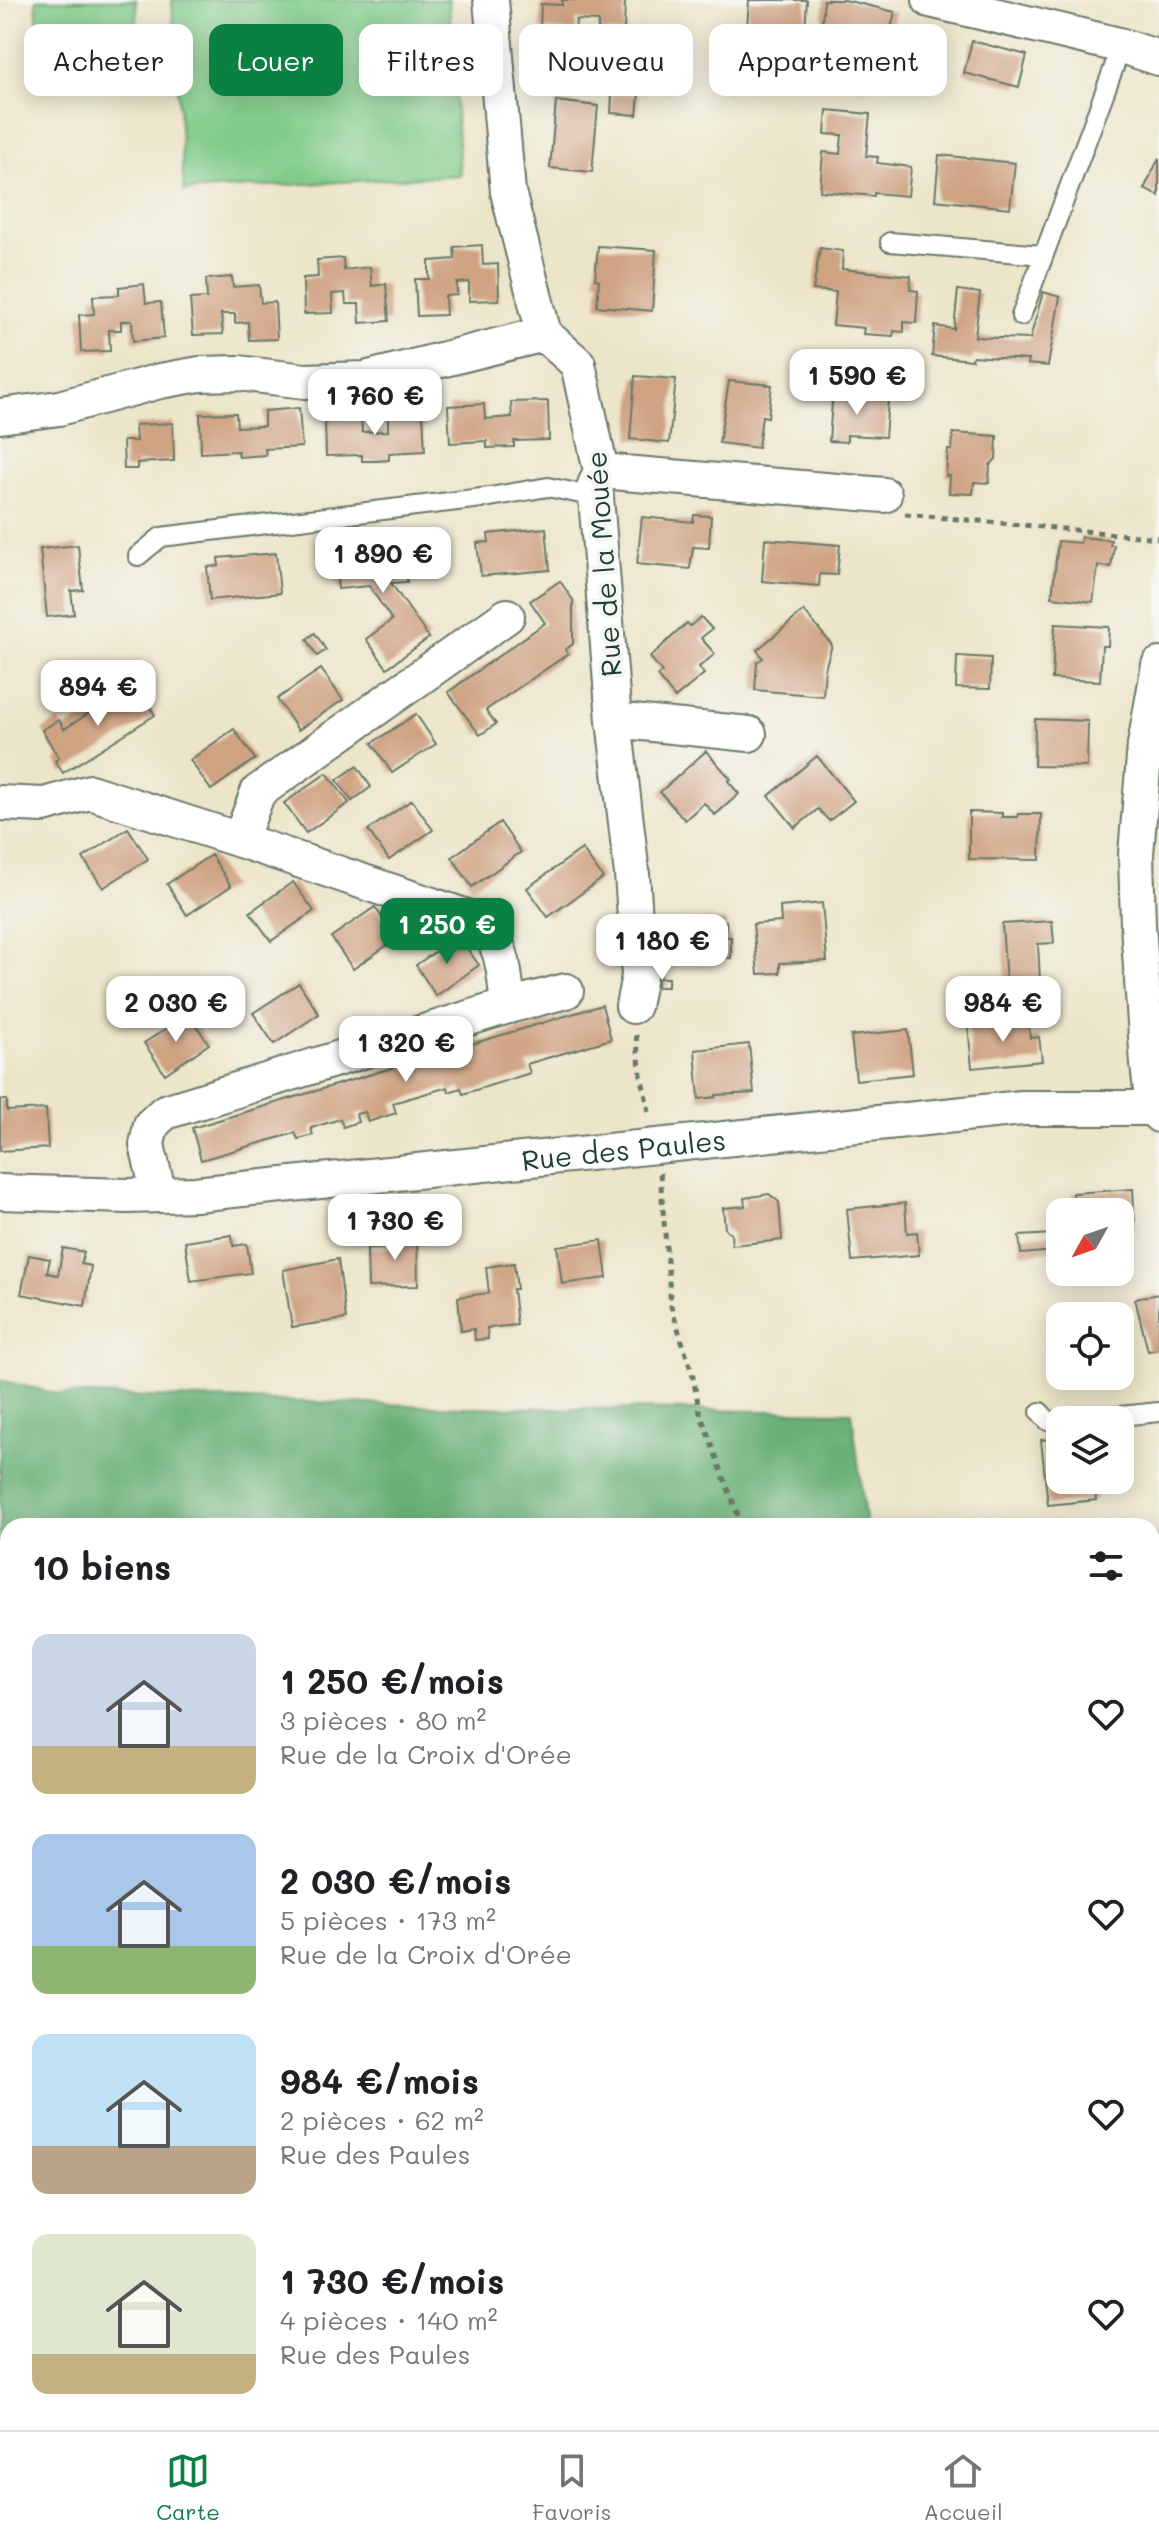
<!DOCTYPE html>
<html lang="fr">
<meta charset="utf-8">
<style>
:root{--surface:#fff;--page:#f6f6f6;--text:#202124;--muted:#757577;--line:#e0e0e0;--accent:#0b8043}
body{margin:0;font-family:Mali,sans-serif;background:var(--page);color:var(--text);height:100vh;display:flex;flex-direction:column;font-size:30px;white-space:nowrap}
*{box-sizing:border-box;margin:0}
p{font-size:26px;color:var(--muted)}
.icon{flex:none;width:44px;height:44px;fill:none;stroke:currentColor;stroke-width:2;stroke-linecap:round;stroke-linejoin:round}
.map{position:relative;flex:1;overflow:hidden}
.details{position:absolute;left:0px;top:1518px;width:1160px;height:912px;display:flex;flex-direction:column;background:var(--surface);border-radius:24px 24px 0 0;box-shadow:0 4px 20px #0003}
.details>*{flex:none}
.hud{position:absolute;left:24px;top:24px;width:1112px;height:72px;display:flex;gap:16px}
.needle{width:52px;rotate:230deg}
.controls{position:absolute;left:1046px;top:1198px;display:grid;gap:16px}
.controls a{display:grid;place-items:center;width:88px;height:88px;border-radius:16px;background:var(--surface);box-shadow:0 4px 20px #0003;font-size:40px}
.price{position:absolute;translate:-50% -68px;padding:0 18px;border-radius:16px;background:#fff;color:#222;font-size:26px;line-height:52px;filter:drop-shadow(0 2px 4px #0008)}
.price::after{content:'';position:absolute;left:50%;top:48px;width:24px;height:18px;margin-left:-12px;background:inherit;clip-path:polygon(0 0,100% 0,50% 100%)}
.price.on{background:var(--accent);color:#fff}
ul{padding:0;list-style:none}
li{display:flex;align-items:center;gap:24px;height:200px;padding:0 32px}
li span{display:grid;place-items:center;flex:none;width:224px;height:160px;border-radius:16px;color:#555}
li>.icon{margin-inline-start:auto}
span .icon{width:96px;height:96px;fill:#fffc;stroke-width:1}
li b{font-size:34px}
h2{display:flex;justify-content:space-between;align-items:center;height:96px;padding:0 32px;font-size:34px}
.chip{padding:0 28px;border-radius:16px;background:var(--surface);box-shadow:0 4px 20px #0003;font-size:28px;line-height:72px}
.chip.on{background:var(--accent);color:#fff}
.menu{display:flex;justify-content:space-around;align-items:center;height:112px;border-top:2px solid var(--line);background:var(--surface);font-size:22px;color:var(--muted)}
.menu a{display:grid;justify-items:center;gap:4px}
.menu .on{color:var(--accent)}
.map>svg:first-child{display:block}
</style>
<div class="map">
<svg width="1159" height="2430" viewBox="0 0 1159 2430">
<rect width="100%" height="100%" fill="#f6f6f2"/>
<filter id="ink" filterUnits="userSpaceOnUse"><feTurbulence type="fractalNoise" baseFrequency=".0125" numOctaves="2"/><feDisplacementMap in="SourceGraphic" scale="16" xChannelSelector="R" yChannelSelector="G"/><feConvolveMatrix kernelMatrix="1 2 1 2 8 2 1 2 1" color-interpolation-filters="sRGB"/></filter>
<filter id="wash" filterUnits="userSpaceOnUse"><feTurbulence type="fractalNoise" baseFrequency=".006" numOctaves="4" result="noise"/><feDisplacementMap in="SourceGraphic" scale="32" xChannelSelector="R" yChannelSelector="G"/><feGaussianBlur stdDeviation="1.8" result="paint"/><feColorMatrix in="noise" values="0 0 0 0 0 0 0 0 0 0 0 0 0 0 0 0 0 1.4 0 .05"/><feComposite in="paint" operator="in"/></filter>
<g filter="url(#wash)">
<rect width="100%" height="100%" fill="#ede5c9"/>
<g fill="#81cc8a" stroke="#50845f" stroke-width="2">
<polygon points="36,0 136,0 140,70 41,76"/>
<polygon points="172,0 449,0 460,175 184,191"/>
<polygon points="335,2422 610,2422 609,2430 338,2430"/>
</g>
<g fill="#68b076" stroke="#447655" stroke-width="2">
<polygon points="0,1380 58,1394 468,1407 852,1412 866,1526 8,1526 8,2085 0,2089"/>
<rect x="1152" y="1537" width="7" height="187"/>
<polygon points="8,2095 8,2422 335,2422 338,2430 0,2430 0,2097"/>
<polygon points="610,2422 693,2422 679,2430 609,2430"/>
<polygon points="755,2422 909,2422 911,2430 742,2430"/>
</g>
<g id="blocks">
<g fill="#cfa282">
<polygon points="562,0 625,0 624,33 598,31 598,21 576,20 575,31 540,29 541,4 562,5"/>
<polygon points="749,0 807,0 805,31 747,27"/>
<polygon points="824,0 845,0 895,12 886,48 861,42 859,51 833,46 835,35 821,32"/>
<polygon points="972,41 1027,55 1019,87 964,73"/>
<polygon points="612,94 639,95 637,115 611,113"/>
<polygon points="556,101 598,106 592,172 550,168"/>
<polygon points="827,110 870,114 866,156 878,157 877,163 911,167 908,196 874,193 874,196 820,191 823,152 840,154 842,135 825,134"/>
<polygon points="939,155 1015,163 1010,208 935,200"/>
<polygon points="1159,158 1159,196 1144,189"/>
<polygon points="482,245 483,265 498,264 499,300 469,301 469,282 457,283 457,295 445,296 446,315 417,316 415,279 429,279 429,261 455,259 454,247"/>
<polygon points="598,246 656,250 652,311 597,306 599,280 595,279"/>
<polygon points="820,248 843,251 842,269 911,276 910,290 918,291 916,323 904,322 904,332 894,331 893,336 863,334 864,328 833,325 836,292 813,290"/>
<polygon points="343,258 344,270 370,267 372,286 386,284 389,321 360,323 359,304 346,304 345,293 332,294 333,313 304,314 303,278 318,277 317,260"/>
<polygon points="232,277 233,287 259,285 261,303 275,302 277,339 249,340 248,322 235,323 235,314 221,314 223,334 193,335 190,299 207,298 206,279"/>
<polygon points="144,284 146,303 161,302 164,338 133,341 132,321 121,321 121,330 109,330 110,351 81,352 79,315 94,314 93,296 119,295 119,287"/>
<polygon points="958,290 980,293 975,337 1030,339 1043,292 1060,297 1048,366 1027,364 1028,360 973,356 972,360 932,356 935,326 954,329"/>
<polygon points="635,376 676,379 669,443 630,439"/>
<polygon points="729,381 772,385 768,417 762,416 758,448 719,443"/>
<polygon points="833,389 851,390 850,398 888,400 885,437 847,435 847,442 829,441"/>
<polygon points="548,401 549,440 514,441 514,447 487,448 487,441 450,443 448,406 484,404 485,419 499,418 512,417 511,402"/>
<polygon points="299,408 302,447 265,449 266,455 239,457 238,451 201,453 200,414 236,413 237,427 264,426 264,411"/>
<polygon points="423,414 425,451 389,453 389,460 376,461 362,461 362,455 326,456 325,418 361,417 362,432 388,431 388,415"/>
<polygon points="173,423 174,461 137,463 137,469 124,469 123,441 136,441 135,425"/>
<polygon points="953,433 997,436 996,459 990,465 989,483 974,482 973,494 949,493 950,476 946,476 948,450 952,450"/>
<polygon points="694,515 711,516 709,548 693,547 690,569 637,564 642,517 693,522"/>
<polygon points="546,528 550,570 481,576 477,543 489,542 488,534"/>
<polygon points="1081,537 1111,540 1110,545 1114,545 1111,567 1098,566 1093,602 1052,597 1058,541 1080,543"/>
<polygon points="765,539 840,545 837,575 820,574 819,586 762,581"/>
<polygon points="403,540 407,582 391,583 429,638 387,668 366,639 392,620 369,586 338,589 334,555 346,554 345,546"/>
<polygon points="78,545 83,590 71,591 74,614 47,617 40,549"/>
<polygon points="276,553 280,593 210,600 207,567 219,566 218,558"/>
<polygon points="560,581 573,600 573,644 565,650 568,654 486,710 496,724 480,735 448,692 545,623 530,601"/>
<polygon points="804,611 832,645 825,669 823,696 755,690 757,662 763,658 757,650"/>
<polygon points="701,617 712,629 701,638 715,654 699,667 704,674 675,698 657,676 662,672 650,657 687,623 690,626"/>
<polygon points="1055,624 1109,627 1108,646 1102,646 1100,681 1052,679"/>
<polygon points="315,633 326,650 317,656 307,639"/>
<polygon points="957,656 991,658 990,689 956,688"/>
<polygon points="321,669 343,700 298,730 277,699"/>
<polygon points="135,684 155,715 63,773 55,761 59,758 42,730 59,720 64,729"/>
<polygon points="416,714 436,744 392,773 372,743"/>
<polygon points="1035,719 1088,721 1087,767 1034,766"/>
<polygon points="234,729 255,759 211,790 190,760"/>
<polygon points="706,751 731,779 728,781 739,794 715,815 704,803 685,820 660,792"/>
<polygon points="817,756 854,801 829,821 818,809 795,828 769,796"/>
<polygon points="357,766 371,787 352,801 337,780"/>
<polygon points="327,773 349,803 306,833 284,803"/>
<polygon points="412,800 433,830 389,860 368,830"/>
<polygon points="969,812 1002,813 1002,817 1017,817 1018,814 1041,814 1040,860 969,859"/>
<polygon points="500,822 521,852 472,887 452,857"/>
<polygon points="128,828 148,859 103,888 83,858"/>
<polygon points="582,849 603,878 548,917 527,888"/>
<polygon points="211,855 231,886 187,915 167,884"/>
<polygon points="293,882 314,911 271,941 250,912"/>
<polygon points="822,903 827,961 780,963 780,973 758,974 753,924 781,922 780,907"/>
<polygon points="375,907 396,939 353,969 331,937"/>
<polygon points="692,920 726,921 726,937 731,937 731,958 685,956 686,935 691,935"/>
<polygon points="1052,921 1054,943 1038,944 1040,981 1006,983 1002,924"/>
<polygon points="458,936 479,965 436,996 416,965"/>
<rect x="657" y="978" width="11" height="9"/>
<polygon points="299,983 319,1014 274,1044 253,1013"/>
<polygon points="602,1005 611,1039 527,1064 530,1073 463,1094 461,1088 449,1092 448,1087 393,1103 396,1113 368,1122 365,1112 356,1114 358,1122 343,1127 340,1119 311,1128 313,1135 298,1139 295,1133 201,1160 192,1128"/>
<polygon points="188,1014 209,1044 165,1074 144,1043"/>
<polygon points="1028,1021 1030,1038 1039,1037 1042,1061 972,1068 968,1025"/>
<polygon points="908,1030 913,1074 856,1080 851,1036"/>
<polygon points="749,1044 754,1093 716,1095 716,1097 699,1099 695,1050"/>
<polygon points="0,1100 7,1100 7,1111 46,1109 48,1148 0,1151"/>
<polygon points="1133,1189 1135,1229 1120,1230 1120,1212 1074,1212 1073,1193"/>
<polygon points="769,1194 779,1202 782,1240 732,1245 731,1233 725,1229 723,1208 745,1206 744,1198"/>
<polygon points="905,1203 907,1233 917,1232 919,1255 852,1261 847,1209"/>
<polygon points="395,1229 417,1229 418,1286 368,1287 367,1249 395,1248"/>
<polygon points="1053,1234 1054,1251 1021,1254 1019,1236"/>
<polygon points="232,1235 233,1246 247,1244 251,1273 191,1281 185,1242"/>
<polygon points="602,1240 607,1278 562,1284 557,1246"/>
<polygon points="63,1248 84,1252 81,1264 91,1266 85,1306 21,1294 29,1255 50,1259 47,1273 58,1275"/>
<polygon points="338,1259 346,1319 292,1327 283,1270"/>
<polygon points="514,1263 517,1289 513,1289 517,1325 487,1328 488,1339 475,1340 474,1329 461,1331 458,1297 489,1293 486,1267"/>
<polygon points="1159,1294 1159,1349 1148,1351 1135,1299"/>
<polygon points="1060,1438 1060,1480 1094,1481 1096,1500 1048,1505 1041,1440"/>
<rect x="1152" y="1818" width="7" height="30"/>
<polygon points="1152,1942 1159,1942 1157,2061 1152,2060"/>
</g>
</g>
</g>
<g filter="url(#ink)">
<use href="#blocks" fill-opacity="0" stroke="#677868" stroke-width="2"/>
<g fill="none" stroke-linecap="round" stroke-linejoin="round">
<g stroke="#677868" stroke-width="22">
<g id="service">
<polyline points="890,242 1043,255"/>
<polyline points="1021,316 1114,67 1119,45"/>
<polyline points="138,556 161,537 490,497 548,487 595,497"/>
<polyline points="1040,1412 1048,1421 1060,1421"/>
<polyline points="1081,1420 1159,1412"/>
</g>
</g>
<g stroke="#677868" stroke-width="38">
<g id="minor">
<polyline points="491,0 508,192 544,334 578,364 601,471 595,485 614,720 632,874 639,976 633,1006"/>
<polyline points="930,0 1119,45 1159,58"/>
<polyline points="0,416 59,408 160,381 200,374 238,373 305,381 365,379 544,334"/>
<polyline points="601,471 884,495"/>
<polyline points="1159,665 1145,745 1136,854 1138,925 1148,1064 1153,1108 1159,1115"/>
<polyline points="614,720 749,734"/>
<path d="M0,803L44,805L90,792L240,840L479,921C505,945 504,972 508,1006"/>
<polyline points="240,840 258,792 507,616"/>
<path id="s1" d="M0,1192L127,1196L195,1194L1022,1108H1153"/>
<polyline points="159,1195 147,1145 151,1125 165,1112 508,1006 566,991"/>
<polyline points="1152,1926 1159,1926"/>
<polyline points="1152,2179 1159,2160"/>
<polyline points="1152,2391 1157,2430"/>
<polyline points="715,2430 729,2422"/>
</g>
</g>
<g stroke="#677868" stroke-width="5" stroke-dasharray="6 6" stroke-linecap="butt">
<polyline points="905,514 1159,538"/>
<polyline points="636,1035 641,1075 650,1116"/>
<polyline points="660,1173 671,1306 692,1373 700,1413 742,1526"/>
<polyline points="0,2093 8,2091"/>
<polyline points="609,2430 610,2422"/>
</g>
<use href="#service" stroke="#fff" stroke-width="18"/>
<use href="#minor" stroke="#fff" stroke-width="34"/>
</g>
</g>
<g text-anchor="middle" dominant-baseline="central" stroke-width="8" stroke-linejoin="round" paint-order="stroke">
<g font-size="28" fill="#1f3d34" stroke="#f6f6f2">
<text transform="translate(603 564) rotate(-94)">Rue de la Mouée</text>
<text stroke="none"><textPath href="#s1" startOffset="626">Rue des Paules</textPath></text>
</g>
</g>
</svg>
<div class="controls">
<a><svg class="needle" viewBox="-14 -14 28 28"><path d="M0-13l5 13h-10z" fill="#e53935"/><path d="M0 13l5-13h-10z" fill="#757577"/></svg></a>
<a><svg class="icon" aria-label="locate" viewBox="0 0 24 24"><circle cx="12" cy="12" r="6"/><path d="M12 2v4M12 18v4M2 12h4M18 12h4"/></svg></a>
<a><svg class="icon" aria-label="layers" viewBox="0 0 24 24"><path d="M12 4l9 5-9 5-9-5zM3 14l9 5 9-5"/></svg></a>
</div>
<b class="price" style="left:857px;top:417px">1 590 €</b>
<b class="price" style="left:375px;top:437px">1 760 €</b>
<b class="price" style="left:383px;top:595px">1 890 €</b>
<b class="price" style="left:98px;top:728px">894 €</b>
<b class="price on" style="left:447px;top:966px">1 250 €</b>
<b class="price" style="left:662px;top:982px">1 180 €</b>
<b class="price" style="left:176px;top:1044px">2 030 €</b>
<b class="price" style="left:1003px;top:1044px">984 €</b>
<b class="price" style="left:406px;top:1084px">1 320 €</b>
<b class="price" style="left:395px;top:1262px">1 730 €</b>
<div class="hud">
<a class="chip">Acheter</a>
<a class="chip on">Louer</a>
<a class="chip">Filtres</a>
<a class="chip">Nouveau</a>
<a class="chip">Appartement</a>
</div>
<section class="details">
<h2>10 biens<svg class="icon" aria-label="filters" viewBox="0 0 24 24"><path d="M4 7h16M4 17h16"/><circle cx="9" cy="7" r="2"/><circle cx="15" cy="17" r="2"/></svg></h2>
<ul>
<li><span style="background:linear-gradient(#c9d6e8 70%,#c2b280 0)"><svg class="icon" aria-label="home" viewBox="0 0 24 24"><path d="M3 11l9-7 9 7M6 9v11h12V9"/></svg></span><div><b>1 250 €/mois</b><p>3 pièces · 80 m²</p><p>Rue de la Croix d'Orée</p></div><svg class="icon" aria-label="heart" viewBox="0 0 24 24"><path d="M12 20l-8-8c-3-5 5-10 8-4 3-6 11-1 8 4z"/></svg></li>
<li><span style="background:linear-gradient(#a9c7e8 70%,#8fb573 0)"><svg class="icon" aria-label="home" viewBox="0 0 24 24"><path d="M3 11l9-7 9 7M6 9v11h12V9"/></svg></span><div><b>2 030 €/mois</b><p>5 pièces · 173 m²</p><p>Rue de la Croix d'Orée</p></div><svg class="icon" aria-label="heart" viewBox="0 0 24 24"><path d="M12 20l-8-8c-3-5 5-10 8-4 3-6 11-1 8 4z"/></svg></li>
<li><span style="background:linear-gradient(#bfe0f5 70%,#b9a48a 0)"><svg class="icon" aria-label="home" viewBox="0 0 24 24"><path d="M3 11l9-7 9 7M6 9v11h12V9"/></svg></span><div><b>984 €/mois</b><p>2 pièces · 62 m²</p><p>Rue des Paules</p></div><svg class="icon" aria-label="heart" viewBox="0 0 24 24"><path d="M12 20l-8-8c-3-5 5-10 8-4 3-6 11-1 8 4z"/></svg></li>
<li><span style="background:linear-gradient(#dfe7d0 75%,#c2b280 0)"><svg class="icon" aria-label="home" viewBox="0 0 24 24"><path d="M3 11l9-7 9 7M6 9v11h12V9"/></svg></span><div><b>1 730 €/mois</b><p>4 pièces · 140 m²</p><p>Rue des Paules</p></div><svg class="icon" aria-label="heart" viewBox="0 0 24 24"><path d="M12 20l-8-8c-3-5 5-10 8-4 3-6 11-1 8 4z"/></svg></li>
</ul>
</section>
</div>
<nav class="menu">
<a class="on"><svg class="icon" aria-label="map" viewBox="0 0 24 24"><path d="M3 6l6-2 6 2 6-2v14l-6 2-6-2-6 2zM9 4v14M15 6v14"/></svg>Carte</a>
<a><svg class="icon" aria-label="saved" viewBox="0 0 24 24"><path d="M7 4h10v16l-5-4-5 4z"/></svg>Favoris</a>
<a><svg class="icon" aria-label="home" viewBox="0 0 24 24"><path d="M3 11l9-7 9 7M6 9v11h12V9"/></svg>Accueil</a>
</nav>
